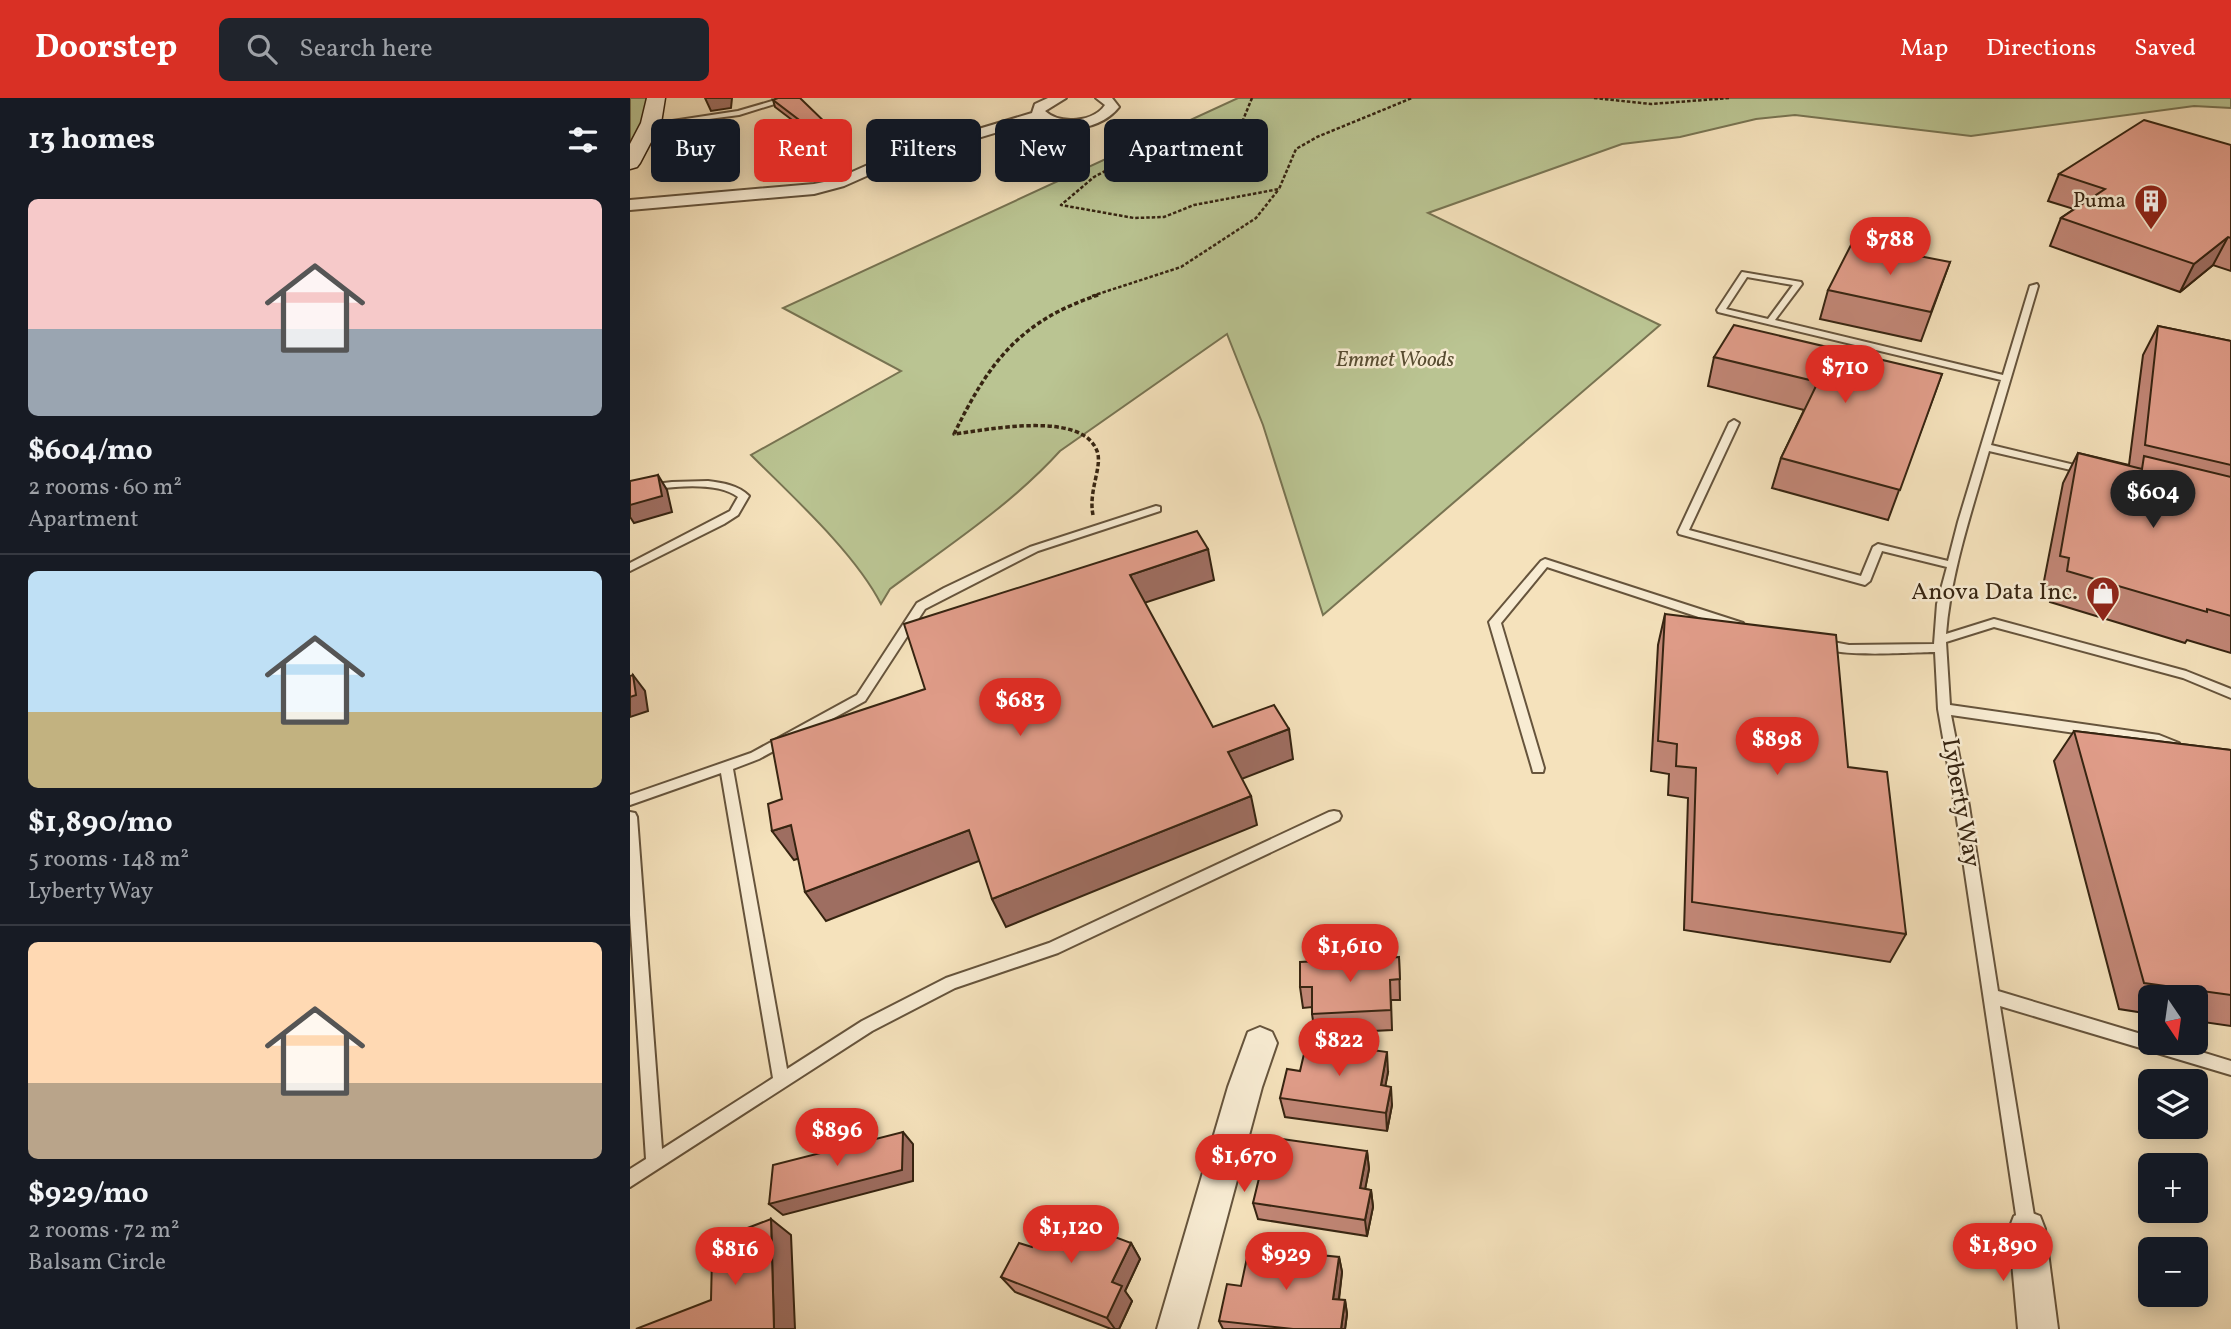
<!DOCTYPE html>
<meta charset="utf-8">
<style>
:root{--surface:#171b24;--page:#20242c;--text:#f1f3f6;--muted:#9ea1a6;--line:#363941;--accent:#d93025}
body{margin:0;font-family:Vollkorn,serif;background:var(--page);color:var(--text);height:100vh;display:flex;flex-direction:column;font-size:26px;white-space:nowrap}
*{box-sizing:border-box;margin:0}
p{font-size:23px;color:var(--muted)}
.icon{flex:none;width:38px;height:38px;fill:none;stroke:currentColor;stroke-width:2;stroke-linecap:round;stroke-linejoin:round}
.map{position:relative;flex:1;overflow:hidden}
.details{display:flex;flex-direction:column;background:var(--surface);width:630px}
.details>*{flex:none}
.hud{position:absolute;left:21px;top:21px;width:665px;height:63px;display:flex;gap:14px}
.needle{width:46px;rotate:167deg}
.controls{position:absolute;left:1508px;top:887px;display:grid;gap:14px}
.controls a{display:grid;place-items:center;width:70px;height:70px;border-radius:10px;background:var(--surface);box-shadow:0 4px 18px #0003;font-size:35px}
.price{position:absolute;translate:-50% -60px;padding:0 16px;border-radius:24px;background:var(--accent);color:#fff;font-size:23px;line-height:46px;filter:drop-shadow(0 2px 4px #0008)}
.price::after{content:'';position:absolute;left:50%;top:42px;width:21px;height:16px;margin-left:-10px;background:inherit;clip-path:polygon(0 0,100% 0,50% 100%)}
.price.active{background:#222;color:#fff}
ul{padding:0;list-style:none}
li{display:grid;align-content:center;gap:14px;height:371px;padding:0 28px}
li+li{border-top:2px solid var(--line)}
li span{display:grid;place-items:center;height:217px;border-radius:10px;color:#555}
li>.icon{margin-inline-start:auto}
span .icon{width:126px;height:126px;fill:#fffc;stroke-width:1}
li b{font-size:30px}
h2{display:flex;justify-content:space-between;align-items:center;height:84px;padding:0 28px;font-size:30px}
.tag{padding:0 24px;border-radius:10px;background:var(--surface);box-shadow:0 4px 18px #0003;font-size:24px;line-height:63px}
.tag.active{background:var(--accent);color:#fff}
header{display:flex;align-items:center;gap:42px;box-sizing:border-box;height:98px;padding:0 35px;background:var(--accent);color:#fff}
header strong{font-size:33px}
nav{display:flex;gap:38px;margin-inline-start:auto;font-size:24px}
.search{width:490px;height:63px;background:var(--page);display:flex;align-items:center;gap:18px;box-sizing:border-box;padding:0 24px;border-radius:10px;color:var(--muted);font-size:26px}
main{display:flex;flex:1;min-height:0}
.map>svg:first-child{display:block}
</style>
<header>
<strong>Doorstep</strong>
<div class="search"><svg class="icon" aria-label="search" viewBox="0 0 24 24"><circle cx="10" cy="10" r="6"/><path d="M15 15l6 6"/></svg>Search here</div>
<nav><a>Map</a><a>Directions</a><a>Saved</a></nav>
</header>
<main>
<section class="details">
<h2>13 homes<svg class="icon" aria-label="filters" viewBox="0 0 24 24"><path d="M4 7h16M4 17h16"/><circle cx="9" cy="7" r="2"/><circle cx="15" cy="17" r="2"/></svg></h2>
<ul>
<li><span style="background:linear-gradient(#f6c9c9 60%,#9aa5b1 0)"><svg class="icon" aria-label="home" viewBox="0 0 24 24"><path d="M3 11l9-7 9 7M6 9v11h12V9"/></svg></span><div><b>$604/mo</b><p>2 rooms · 60 m²</p><p>Apartment</p></div></li>
<li><span style="background:linear-gradient(#bfe0f5 65%,#c2b280 0)"><svg class="icon" aria-label="home" viewBox="0 0 24 24"><path d="M3 11l9-7 9 7M6 9v11h12V9"/></svg></span><div><b>$1,890/mo</b><p>5 rooms · 148 m²</p><p>Lyberty Way</p></div></li>
<li><span style="background:linear-gradient(#ffd9b3 65%,#b9a48a 0)"><svg class="icon" aria-label="home" viewBox="0 0 24 24"><path d="M3 11l9-7 9 7M6 9v11h12V9"/></svg></span><div><b>$929/mo</b><p>2 rooms · 72 m²</p><p>Balsam Circle</p></div></li>
</ul>
</section>
<div class="map">
<svg width="1601" height="1231" viewBox="0 0 1601 1231">
<rect width="100%" height="100%" fill="#f5e2bc"/>
<filter id="stains"><feTurbulence type="fractalNoise" baseFrequency=".00286" numOctaves="4"/><feColorMatrix values="0 0 0 0 .2 0 0 0 0 .09 0 0 0 0 .02 0 0 0 .5 -.17"/></filter>
<radialGradient id="worn" r=".72"><stop offset=".6" stop-color="#630" stop-opacity="0"/><stop offset="1" stop-color="#630" stop-opacity=".3"/></radialGradient>
<g fill="#bac492" stroke="#787452" stroke-width="2">
<polygon points="0,0 26,0 0,68"/>
<path d="M608,0H1601V10L1564,8L1341,38L1165,17L1126,21L1050,39L992,46L798,115L1030,227L693,517L633,327L597,236L430,353C381,407 318,448 260,491L251,506C225,455 162,398 121,357L271,273L153,210Z"/>
</g>
<g fill="none" stroke-linecap="round" stroke-linejoin="round">
<g stroke="#66543c" stroke-width="4">
<g id="lane">
<polygon points="149,1 151,4 109,17 19,29 16,27 108,13"/>
<path d="M1112,174L1171,184L1172,186L1145,222L1373,277L1400,188L1407,186L1408,188L1361,347L1457,370L1459,372L1454,375L1359,353C1342,413 1321,473 1316,536L1364,521L1556,573L1601,591V600L1553,580L1364,529L1316,544L1320,607L1529,637L1549,645L1551,648L1549,651L1545,653L1528,647L1321,617L1339,708L1368,893L1521,939V945H1542L1601,963V977L1370,908L1406,1130L1403,1136L1397,1139L1391,1136L1388,1130L1325,708L1308,611L1305,554C1281,554 1202,561 1186,546L1192,542L1219,547L1304,546L1307,506L1317,469L1252,453L1240,483L1235,487L1049,436L1048,434L1099,325L1104,322L1109,325L1059,432L1231,478L1243,449L1248,446L1318,463L1328,424L1371,282L1088,214L1087,212ZM1117,179L1163,187L1138,221L1096,211Z"/>
<path d="M78,383C93,385 108,387 119,398L108,417L94,426L0,473V465L100,413L108,399C85,381 28,390 0,395V389L42,384Z"/>
<polygon points="526,408 530,409 530,413 408,453 295,511 235,603 129,661 103,671 157,971 232,923 316,880 419,845 699,714 704,713 709,714 711,718 709,722 428,855 325,890 242,933 0,1089 0,1071 16,1061 0,817 0,714 5,715 7,719 32,1051 143,980 91,675 0,707 0,697 121,655 227,597 287,505 314,490 400,449"/>
<polygon points="915,461 1113,525 1115,528 1109,532 1105,531 917,469 871,525 914,670 913,674 903,674 902,670 859,524 911,463"/>
</g>
</g>
<g stroke="#66543c" stroke-width="4">
<g id="street">
<path d="M418,0H436L415,13C430,27 464,24 475,7L466,0H482L489,9C471,32 432,37 408,22L268,64L214,88L184,96L0,112V102L184,86L204,82L258,58L402,15L405,6Z"/>
<polygon points="630,929 642,934 647,945 632,989 567,1231 527,1231 598,989 618,934"/>
<polygon points="1397,1113 1410,1118 1415,1131 1428,1231 1388,1231 1379,1131 1384,1118"/>
</g>
</g>
<g stroke="#362411" stroke-width="3">
<polygon id="secondary" points="17,0 35,0 31,25 10,65 7,69 0,71 0,46 11,25"/>
</g>
<g stroke="#362411" stroke-width="2.5" stroke-dasharray="3.5 2" stroke-linecap="butt">
<polyline points="622,0 613,22 505,57 464,79 431,107 504,120 534,119 564,107 649,91 666,51 687,39 782,0"/>
<polyline points="964,0 1021,6 1100,0"/>
<polyline points="462,198 551,169 626,120 649,91"/>
</g>
<path stroke="#362411" stroke-width="3.5" stroke-dasharray="4.5 2.5" stroke-linecap="butt" d="M463,417C458,393 473,368 467,353C452,312 357,332 324,336C359,264 390,223 468,197"/>
<use href="#lane" fill="#f8ecd3" fill-rule="evenodd"/>
<use href="#street" fill="#f8ecd3" fill-rule="evenodd"/>
<use href="#secondary" fill="#f8ecd3" fill-rule="evenodd"/>
</g>
<g fill="#c28777" stroke="#362411" stroke-width="2">
<polygon points="143,2 204,37 195,47 145,9"/>
<polygon points="1601,47 1601,173 1583,167 1550,194 1420,148 1431,120 1444,111 1418,103 1429,76"/>
<polygon points="1320,164 1291,243 1190,221 1198,192"/>
<polygon points="1528,228 1601,243 1601,555 1557,542 1555,545 1420,504 1423,491 1413,488 1433,385 1448,355 1499,367 1513,257"/>
<polygon points="1084,259 1312,276 1258,422 1142,390 1151,360 1174,312 1078,288"/>
<polygon points="1035,516 1218,669 1276,836 1260,864 1054,832 1058,700 1038,697 1039,676 1021,673 1028,547"/>
<polygon points="1444,633 1601,652 1601,928 1566,923 1566,900 1521,900 1521,916 1489,911 1424,663"/>
<polygon points="769,859 770,902 761,902 762,932 685,936 682,916 682,909 673,910 670,889"/>
<polygon points="670,973 758,974 755,988 762,1007 757,1033 655,1019 650,1000"/>
<polygon points="737,1053 739,1071 735,1091 741,1092 743,1109 737,1138 628,1121 623,1105 644,1074"/>
<polygon points="501,1145 510,1161 495,1193 502,1203 489,1231 481,1231 385,1194 371,1179 402,1149"/>
<polygon points="709,1159 712,1174 709,1202 715,1202 717,1216 715,1231 593,1231 589,1223 611,1188"/>
</g>
<g fill="#9e6e61" stroke="#362411" stroke-width="2">
<polygon points="75,0 102,0 101,10 81,13"/>
<polygon points="201,30 204,37 195,47 193,40"/>
<polygon points="1598,139 1583,167 1550,194 1564,166"/>
<polygon points="28,377 37,392 42,414 4,425 0,419 0,407"/>
<polygon points="578,451 584,482 508,507 500,477"/>
<polygon points="3,577 15,593 18,613 0,619 0,599"/>
<polygon points="659,631 663,661 604,684 598,654"/>
<polygon points="621,698 627,727 376,829 362,801"/>
<polygon points="161,727 182,756 164,762 142,733"/>
<polygon points="339,732 354,761 196,823 175,794"/>
<polygon points="757,954 758,974 752,1006 751,987"/>
<polygon points="761,989 762,1007 757,1033 756,1015"/>
<polygon points="273,1034 283,1046 283,1083 153,1117 139,1106"/>
<polygon points="737,1053 739,1071 732,1107 730,1090"/>
<polygon points="741,1092 743,1109 737,1138 735,1122"/>
<polygon points="141,1121 161,1137 165,1231 144,1231"/>
<polygon points="501,1145 510,1161 495,1193 502,1203 489,1231 485,1231 477,1220 482,1184"/>
<polygon points="709,1159 712,1174 707,1215 703,1201"/>
<polygon points="715,1202 717,1216 715,1231 711,1231"/>
</g>
<g fill="#e19d8a" stroke="#362411" stroke-width="2">
<polygon points="148,0 170,0 201,30 193,40 143,2"/>
<polygon points="1514,22 1601,47 1601,140 1598,139 1564,166 1431,120 1475,91 1429,76"/>
<polygon points="1222,145 1320,164 1301,214 1198,192"/>
<polygon points="1104,227 1312,276 1270,392 1151,360 1188,284 1084,259"/>
<polygon points="1528,228 1601,243 1601,367 1515,347"/>
<polygon points="1448,355 1512,371 1514,358 1601,379 1601,518 1577,511 1577,514 1437,473 1439,460 1430,458"/>
<polygon points="28,377 32,398 0,407 0,383"/>
<polygon points="567,433 578,451 500,477 583,629 644,607 659,631 598,654 621,698 362,801 339,732 175,794 161,727 142,733 138,706 152,701 141,642 295,591 274,526"/>
<polygon points="1035,516 1206,537 1218,669 1257,674 1276,836 1062,804 1066,670 1046,668 1047,646 1028,643"/>
<polygon points="3,577 6,597 0,599 0,578"/>
<polygon points="1444,633 1601,652 1601,897 1514,885"/>
<polygon points="769,859 770,881 760,882 761,912 682,916 682,889 670,889 670,864"/>
<polygon points="677,943 757,954 751,987 761,989 756,1015 650,1000 657,971 670,973"/>
<polygon points="273,1034 272,1072 139,1106 143,1067"/>
<polygon points="652,1041 737,1053 730,1090 741,1092 735,1122 623,1105 631,1072 644,1074"/>
<polygon points="421,1115 501,1145 482,1184 492,1188 477,1220 371,1179 389,1145 402,1149"/>
<polygon points="141,1121 144,1231 6,1231 81,1202 82,1158 89,1155 89,1141"/>
<polygon points="619,1150 709,1159 703,1201 715,1202 711,1231 663,1231 589,1223 597,1186 611,1188"/>
</g>
<defs>
<g id="building-pin" transform="scale(1.75)"><path d="M0 17L-7.5 6A9.5 9.5 0 1 1 7.5 6Z" fill="#8f2418" stroke="#f8ecd3"/><path d="M-4-6H4V6H1V3H-1V6H-4ZM-2.5-4.3h1.7v1.8h-1.7ZM.8-4.3h1.7v1.8H.8ZM-2.5-1h1.7V.8h-1.7ZM.8-1h1.7V.8H.8Z" fill="#fff"/></g>
<g id="shop-pin" transform="scale(1.75)"><path d="M0 17L-7.5 6A9.5 9.5 0 1 1 7.5 6Z" fill="#8f2418" stroke="#f8ecd3"/><path d="M-5-2.5h2.3a2.7 3.5 0 0 1 5.4 0H5L5.5 6h-11ZM-1.5-2.5h3a1.5 2.3 0 0 0-3 0Z" fill="#fff"/></g>
</defs>
<g fill-rule="evenodd">
<use href="#building-pin" x="1521" y="103"/>
<use href="#shop-pin" x="1473" y="495"/>
</g>
<g text-anchor="middle" dominant-baseline="central" stroke-width="5" stroke-linejoin="round" paint-order="stroke">
<g font-size="21" fill="#362411" stroke="#f8ecd3" text-anchor="end">
<text x="1496" y="103">Puma</text>
</g>
<g font-size="21" font-style="italic" fill="#574c31" stroke="#f8ecd3">
<text x="765" y="262">Emmet Woods</text>
</g>
<g font-size="24" fill="#362411" stroke="#f8ecd3" text-anchor="end">
<text x="1448" y="495">Anova Data Inc.</text>
</g>
<g font-size="24" fill="#362411" stroke="#f8ecd3">
<text transform="translate(1330 705) rotate(80)">Lyberty Way</text>
</g>
</g>
<rect width="100%" height="100%" filter="url(#stains)"/>
<rect width="100%" height="100%" fill="url(#worn)"/>
</svg>
<div class="controls">
<a><svg class="needle" viewBox="-14 -14 28 28"><path d="M0-13l5 13h-10z" fill="#e53935"/><path d="M0 13l5-13h-10z" fill="#9ea1a6"/></svg></a>
<a><svg class="icon" aria-label="layers" viewBox="0 0 24 24"><path d="M12 4l9 5-9 5-9-5zM3 14l9 5 9-5"/></svg></a>
<a>+</a>
<a>−</a>
</div>
<b class="price" style="left:1260px;top:179px">$788</b>
<b class="price" style="left:1215px;top:307px">$710</b>
<b class="price active" style="left:1523px;top:432px">$604</b>
<b class="price" style="left:390px;top:640px">$683</b>
<b class="price" style="left:1147px;top:679px">$898</b>
<b class="price" style="left:720px;top:886px">$1,610</b>
<b class="price" style="left:709px;top:980px">$822</b>
<b class="price" style="left:207px;top:1070px">$896</b>
<b class="price" style="left:614px;top:1096px">$1,670</b>
<b class="price" style="left:441px;top:1167px">$1,120</b>
<b class="price" style="left:1373px;top:1185px">$1,890</b>
<b class="price" style="left:105px;top:1189px">$816</b>
<b class="price" style="left:656px;top:1194px">$929</b>
<div class="hud">
<a class="tag">Buy</a>
<a class="tag active">Rent</a>
<a class="tag">Filters</a>
<a class="tag">New</a>
<a class="tag">Apartment</a>
</div>
</div>
</main>
